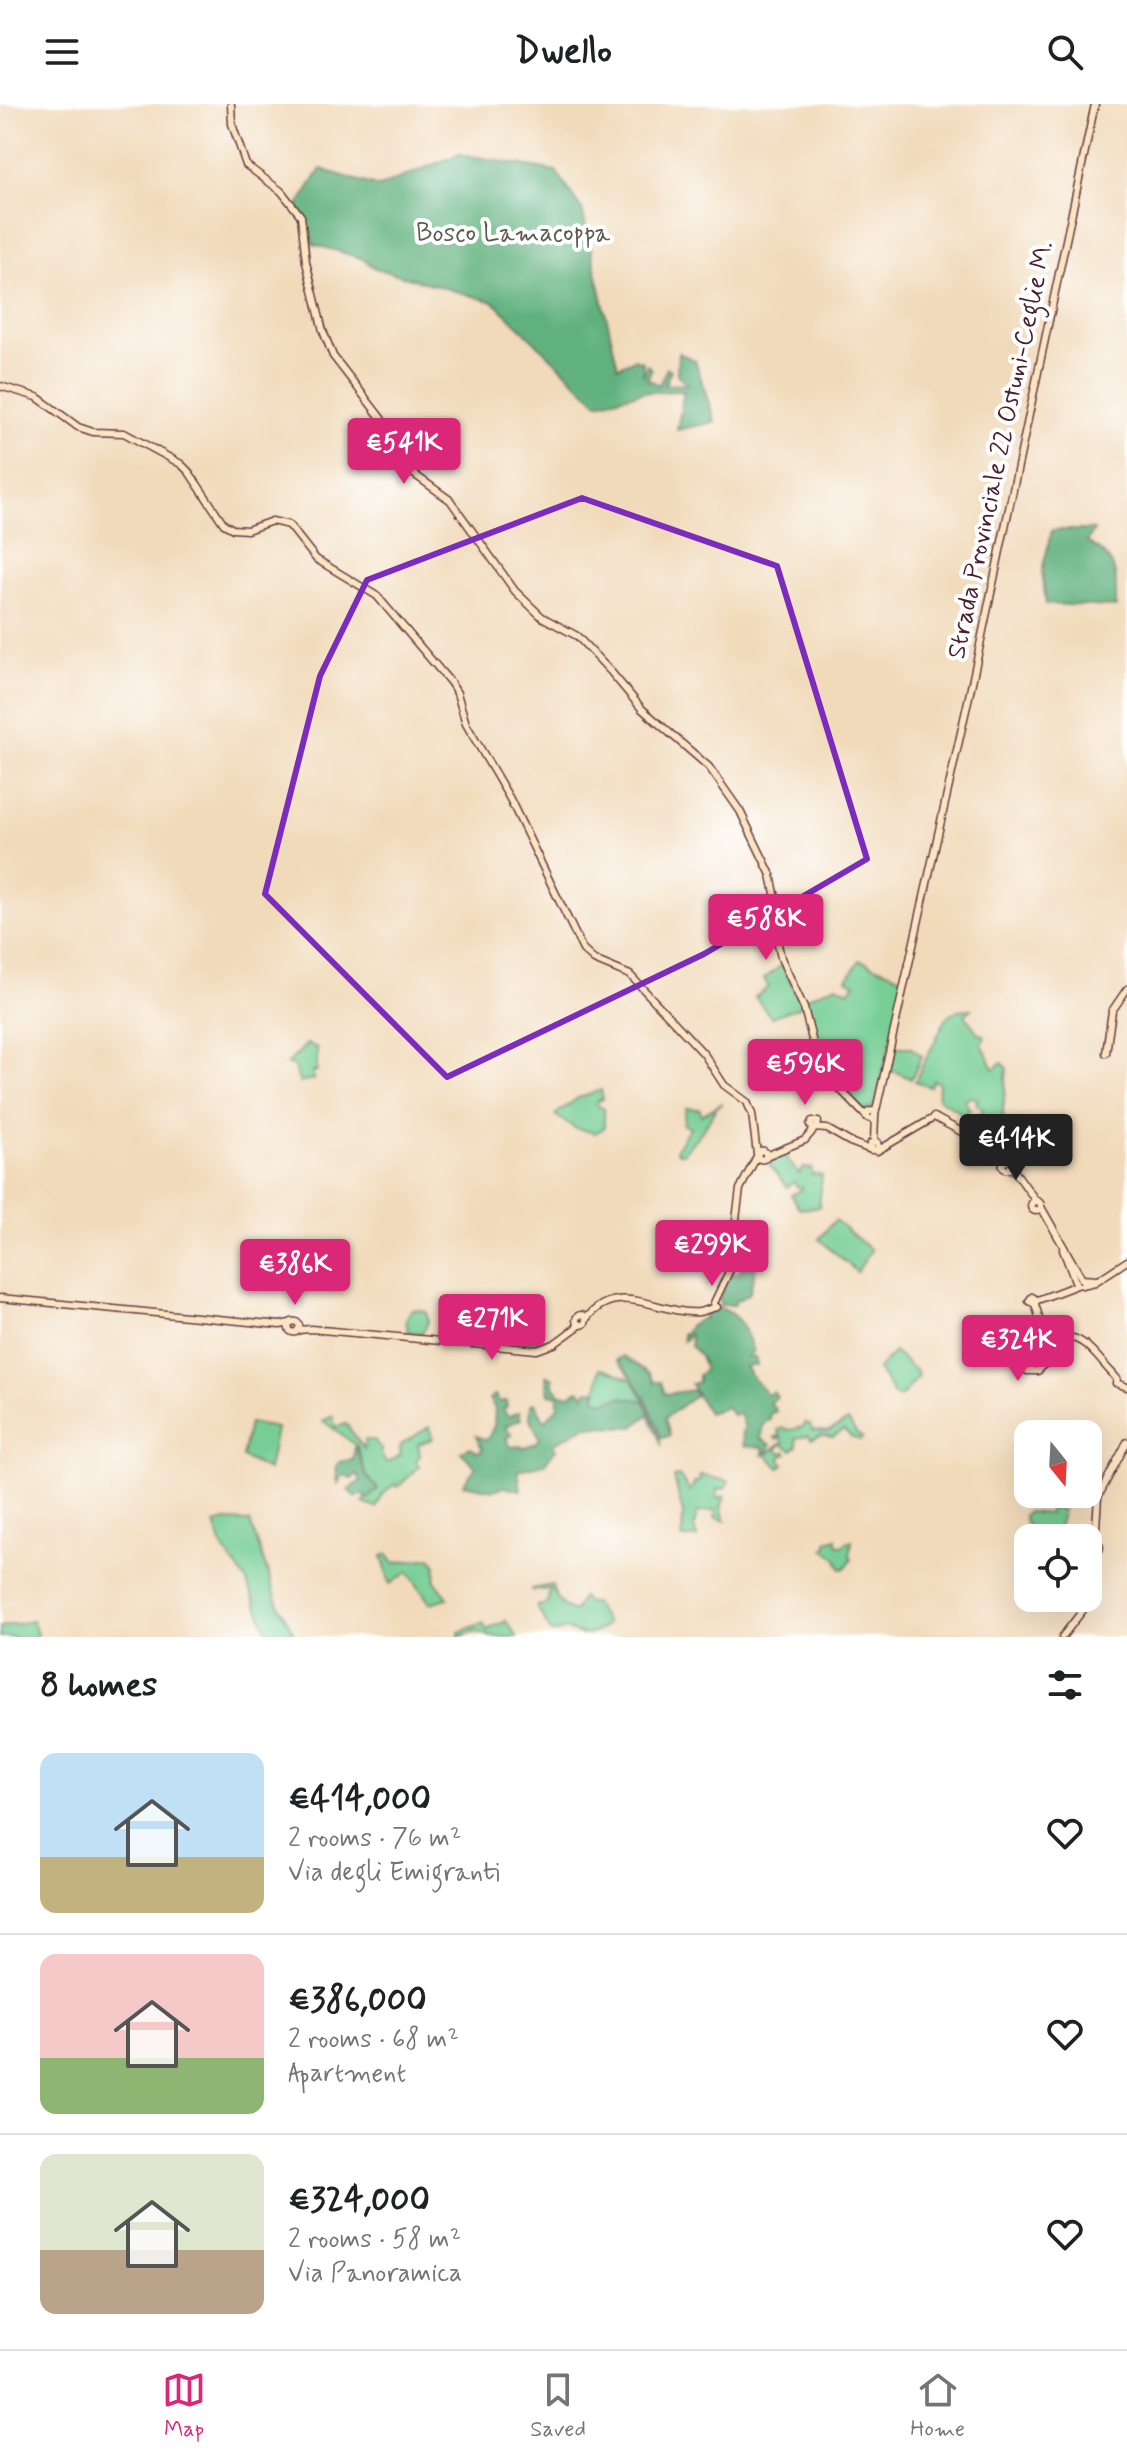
<!DOCTYPE html>
<meta charset="utf-8">
<style>
:root{--surface:#fff;--page:#f6f6f6;--text:#202124;--muted:#757577;--line:#e0e0e0;--accent:#db2777}
body{margin:0;font-family:Mynerve,sans-serif;background:var(--page);color:var(--text);height:100vh;display:flex;flex-direction:column;font-size:30px;white-space:nowrap}
*{box-sizing:border-box;margin:0}
p{font-size:26px;color:var(--muted)}
.icon{flex:none;width:44px;height:44px;fill:none;stroke:currentColor;stroke-width:2;stroke-linecap:round;stroke-linejoin:round}
.map{position:relative;height:1533px;overflow:hidden}
.sheet{display:flex;flex-direction:column;background:var(--surface);flex:1}
.sheet>*{flex:none}
.needle{width:52px;rotate:162deg}
.fabs{position:absolute;left:1014px;top:1316px;display:grid;gap:16px}
.fabs a{display:grid;place-items:center;width:88px;height:88px;border-radius:16px;background:var(--surface);box-shadow:0 8px 32px #0002;font-size:40px}
.price{position:absolute;translate:-50% -68px;padding:0 18px;border-radius:8px;background:var(--accent);color:#fff;font-size:26px;line-height:52px;filter:drop-shadow(0 2px 4px #0008)}
.price::after{content:'';position:absolute;left:50%;top:48px;width:24px;height:18px;margin-left:-12px;background:inherit;clip-path:polygon(0 0,100% 0,50% 100%)}
.price.selected{background:#222;color:#fff}
ul{padding:0;list-style:none}
li{display:flex;align-items:center;gap:24px;height:200px;padding:0 40px}
li+li{border-top:2px solid var(--line)}
li span{display:grid;place-items:center;flex:none;width:224px;height:160px;border-radius:16px;color:#555}
li>.icon{margin-inline-start:auto}
span .icon{width:96px;height:96px;fill:#fffc;stroke-width:1}
li b{font-size:34px}
h2{display:flex;justify-content:space-between;align-items:center;height:96px;padding:0 40px;font-size:34px}
header{display:flex;justify-content:space-between;align-items:center;height:104px;padding:0 40px;background:var(--surface);font-size:36px;font-weight:700}
.dock{display:flex;justify-content:space-around;align-items:center;height:112px;border-top:2px solid var(--line);background:var(--surface);font-size:22px;color:var(--muted)}
.dock a{display:grid;justify-items:center;gap:4px}
.dock .selected{color:var(--accent)}
.map>svg:first-child{display:block}
</style>
<header><svg class="icon" aria-label="menu" viewBox="0 0 24 24"><path d="M4 6h16M4 12h16M4 18h16"/></svg>Dwello<svg class="icon" aria-label="search" viewBox="0 0 24 24"><circle cx="10" cy="10" r="6"/><path d="M15 15l6 6"/></svg></header>
<div class="map">
<svg width="1127" height="1533" viewBox="0 0 1127 1533">
<rect width="100%" height="100%" fill="#fff"/>
<filter id="ink" filterUnits="userSpaceOnUse"><feTurbulence type="fractalNoise" baseFrequency=".0125" numOctaves="2"/><feDisplacementMap in="SourceGraphic" scale="16" xChannelSelector="R" yChannelSelector="G"/><feConvolveMatrix kernelMatrix="1 2 1 2 8 2 1 2 1" color-interpolation-filters="sRGB"/></filter>
<filter id="wash" filterUnits="userSpaceOnUse"><feTurbulence type="fractalNoise" baseFrequency=".006" numOctaves="4" result="noise"/><feDisplacementMap in="SourceGraphic" scale="32" xChannelSelector="R" yChannelSelector="G"/><feGaussianBlur stdDeviation="1.8" result="paint"/><feColorMatrix in="noise" values="0 0 0 0 0 0 0 0 0 0 0 0 0 0 0 0 0 1.4 0 .05"/><feComposite in="paint" operator="in"/></filter>
<g filter="url(#wash)">
<rect width="100%" height="100%" fill="#f1daba"/>
<g fill="#77ce94" stroke="#607660" stroke-width="2">
<polygon points="860,856 905,874 875,1002 865,1007 831,974 819,955 802,895 837,881 848,887 855,880 847,875"/>
<polygon points="782,861 802,902 771,913 755,893 769,883 764,875"/>
<polygon points="971,905 965,911 978,929 985,932 982,940 994,965 1002,958 1007,964 1003,1006 1004,1029 995,1030 977,1018 983,1005 976,999 978,995 971,993 964,996 970,1005 966,1012 938,994 939,979 933,976 930,983 915,977 947,913 959,906"/>
<polygon points="307,940 317,944 317,967 312,968 314,975 300,979 293,961 287,960"/>
<polygon points="892,943 910,943 922,952 911,975 897,968 886,967"/>
<polygon points="601,986 603,995 596,998 596,1000 604,1005 604,1024 595,1029 575,1024 555,1011 578,994"/>
<polygon points="723,999 716,1004 703,1026 683,1049 678,1049 676,1045 690,1023 683,1021 686,1004 700,1005 701,1011"/>
<polygon points="783,1050 799,1070 804,1064 812,1065 812,1070 822,1071 819,1103 800,1105 791,1091 801,1086 802,1083 797,1083 794,1078 787,1083 769,1061"/>
<polygon points="835,1116 871,1146 857,1168 819,1135"/>
<polygon points="700,1119 707,1121 705,1132 709,1138 701,1155 678,1148 681,1131 685,1134"/>
<path d="M412,1205L425,1207C431,1216 427,1221 422,1229L408,1228L406,1215Z"/>
<polygon points="523,1208 530,1222 527,1225 529,1228 532,1227 539,1237 538,1245 510,1243 515,1228 505,1226 507,1216"/>
<polygon points="894,1248 916,1267 918,1273 902,1292 895,1292 878,1265"/>
<path d="M600,1264C610,1264 625,1274 632,1276L647,1300L662,1342L644,1298L621,1293L604,1298L596,1295Z"/>
<polygon points="333,1312 335,1323 346,1320 364,1345 365,1336 374,1336 381,1345 381,1352 387,1359 400,1351 400,1341 429,1323 433,1335 418,1340 420,1352 416,1356 419,1363 398,1383 395,1380 383,1390 376,1404 363,1399 378,1385 366,1371 357,1342 323,1317"/>
<path d="M848,1317L856,1329L863,1334L860,1336L851,1333L844,1326L832,1333L822,1331L811,1335L809,1331L796,1334L797,1342L792,1346L782,1340L776,1345L782,1350L785,1347L787,1350L779,1355L784,1360L779,1364L768,1352L763,1351L769,1349L770,1347C775,1345 778,1340 783,1339L781,1333L776,1335L775,1333L781,1332L778,1326L782,1324L790,1326L803,1323L805,1319L810,1320L812,1326L827,1328Z"/>
<polygon points="249,1319 276,1324 268,1366 242,1353"/>
<polygon points="700,1371 729,1377 726,1384 717,1385 717,1394 725,1392 721,1404 726,1417 715,1413 715,1406 697,1409 694,1424 697,1434 682,1434 683,1410 674,1373 679,1372 690,1387 695,1378 699,1378"/>
<path d="M1049,1404L1063,1406L1057,1427C1038,1430 1025,1429 1024,1411L1027,1408L1049,1410Z"/>
<polygon points="225,1417 250,1418 279,1501 296,1533 270,1533 246,1476 222,1443 215,1420"/>
<polygon points="837,1434 837,1440 842,1442 852,1436 850,1453 852,1455 845,1464 841,1465 837,1455 824,1445 827,1443 827,1437"/>
<polygon points="388,1450 393,1459 431,1454 436,1461 435,1477 448,1494 430,1499 408,1468 390,1480 382,1452"/>
<path d="M552,1481C554,1492 562,1504 574,1508L582,1493L587,1499H594L607,1520C593,1533 582,1533 566,1525L552,1529L536,1502L547,1500L550,1485L532,1487L531,1485Z"/>
<polygon points="32,1517 37,1529 36,1533 0,1533 0,1523"/>
<polygon points="506,1517 517,1533 491,1533 475,1527 459,1533 459,1528 483,1519 487,1526"/>
</g>
<g fill="#61b17e" stroke="#566854" stroke-width="2">
<polygon points="459,50 556,67 582,106 618,263 634,255 643,258 643,272 647,261 652,265 647,275 659,281 667,264 671,266 665,281 687,280 677,270 678,249 695,256 715,318 677,326 684,287 643,288 598,299 494,198 375,164 361,154 313,140 296,105 321,65 379,83"/>
<path d="M1052,426H1094L1087,438C1119,456 1116,470 1116,503L1046,500L1042,467Z"/>
<polygon points="742,1162 756,1164 749,1190 734,1198 735,1201 720,1201 719,1195 732,1169 739,1171"/>
<path d="M719,1204C740,1209 747,1229 753,1248L747,1253L755,1254L757,1261L745,1263C752,1275 759,1279 767,1291L773,1288L777,1293L770,1298L776,1307L770,1310V1316L764,1318L760,1334L771,1341L767,1348L763,1349V1343L744,1342L742,1327L745,1324L740,1310L732,1311L727,1303L708,1309L691,1280L698,1278V1271L704,1267C705,1258 698,1248 691,1243L690,1231L683,1237L682,1230H685L689,1222L705,1213L703,1209Z"/>
<path d="M623,1252L650,1270L654,1278H661L665,1290L693,1286L696,1291L665,1314L670,1332L661,1334C652,1303 640,1281 617,1256Z"/>
<polygon points="546,1272 553,1274 553,1280 560,1290 569,1291 579,1286 585,1292 586,1287 596,1286 596,1295 604,1298 620,1293 644,1297 650,1309 634,1323 586,1322 553,1340 556,1345 544,1360 518,1366 521,1386 504,1383 493,1386 463,1380 476,1363 461,1348 470,1343 477,1348 483,1346 476,1332 487,1336 494,1322 495,1305 489,1295 495,1291 499,1298 506,1297 507,1303 503,1305 508,1313 519,1308 521,1315 505,1322 512,1331 506,1334 511,1343 521,1342 522,1344 536,1339 540,1334 530,1315 531,1300 535,1299 545,1317 558,1303 558,1292 549,1290"/>
<polygon points="355,1341 366,1371 378,1385 367,1396 363,1390 355,1393 348,1386 361,1377 357,1371 351,1375 345,1371 342,1372 338,1379 336,1362 339,1358 353,1356"/>
</g>
</g>
<g filter="url(#ink)">
<g fill="none" stroke-linecap="round" stroke-linejoin="round">
<g stroke="#633b40" stroke-width="9">
<g id="secondary">
<polyline points="231,0 232,20 246,61 281,87 301,112 306,158 323,227 333,252 381,314 411,368 450,396 515,487 542,513 577,532 611,568 642,605 709,663 740,707 771,771 778,803 776,831 781,854 804,904 817,955 831,976 867,1013"/>
<polyline points="0,282 37,293 78,323 93,328 124,329 181,360 189,368 224,420 233,425 247,426 272,417 289,421 316,455 377,492 450,578 457,589 466,620 510,695 583,846 594,856 630,871 704,950 724,981 747,998 752,1010 757,1050"/>
<polyline points="1106,949 1112,907 1127,885"/>
<circle cx="871" cy="1011" r="4"/>
<polyline points="875,1011 970,588 1095,0"/>
<polyline points="934,1013 971,1033 1006,1057"/>
<polyline points="817,1024 818,1018 812,1017 810,1021 813,1024 827,1025 850,1038 871,1046"/>
<polyline points="874,1037 875,1013"/>
<polyline points="879,1045 877,1038 871,1039 871,1045 877,1047 930,1016"/>
<circle cx="762" cy="1051" r="4.5"/>
<polyline points="766,1052 805,1036 815,1024"/>
<circle cx="1007" cy="1061" r="4.5"/>
<polyline points="1011,1062 1036,1097"/>
<circle cx="1036" cy="1102" r="5"/>
<polyline points="1041,1103 1082,1175 1097,1176"/>
<circle cx="738" cy="1127" r="4.5"/>
<polyline points="735,1123 740,1085 757,1052"/>
<polyline points="1063,1146 1075,1177"/>
<polyline points="1082,1181 1095,1178 1127,1157"/>
<polygon points="1032,1193 1035,1195 1033,1199 1029,1197"/>
<polyline points="0,1194 280,1221 290,1219"/>
<polyline points="1035,1197 1077,1181"/>
<path d="M1035,1198C1035,1204 1040,1211 1039,1217C1039,1235 1017,1250 1027,1267H1038L1052,1252L1062,1234C1082,1228 1099,1256 1112,1269L1117,1275L1116,1279L1127,1283"/>
<polyline points="714,1199 734,1157 735,1130"/>
<circle cx="581" cy="1216" r="5"/>
<path d="M586,1215C617,1174 659,1211 699,1208C705,1207 711,1204 717,1203"/>
<circle cx="294" cy="1223" r="5.5"/>
<polyline points="298,1226 311,1225 537,1246 554,1240 580,1221"/>
<circle cx="1095" cy="1443" r="5"/>
<polyline points="1095,1438 1098,1393 1127,1338"/>
<polyline points="1062,1533 1094,1492 1096,1481 1095,1448"/>
</g>
</g>
<use href="#secondary" stroke="#fce5c4" stroke-width="6"/>
</g>
</g>
<path fill="none" stroke="#7b2cbf" stroke-width="6" stroke-linejoin="round" d="M582,394L777,462L867,755L704,850L447,973L265,790L320,572L367,476Z"/>
<g text-anchor="middle" dominant-baseline="central" stroke-width="8" stroke-linejoin="round" paint-order="stroke">
<g font-size="26" fill="#5a5c50" stroke="#fff">
<text x="513" y="130">Bosco Lamacoppa</text>
</g>
<g font-size="26" fill="#4a1f2b" stroke="#fff">
<text transform="translate(1001 346) rotate(-78)">Strada Provinciale 22 Ostuni-Ceglie M.</text>
</g>
</g>
</svg>
<div class="fabs">
<a><svg class="needle" viewBox="-14 -14 28 28"><path d="M0-13l5 13h-10z" fill="#e53935"/><path d="M0 13l5-13h-10z" fill="#757577"/></svg></a>
<a><svg class="icon" aria-label="locate" viewBox="0 0 24 24"><circle cx="12" cy="12" r="6"/><path d="M12 2v4M12 18v4M2 12h4M18 12h4"/></svg></a>
</div>
<b class="price" style="left:404px;top:382px">€541K</b>
<b class="price" style="left:766px;top:858px">€588K</b>
<b class="price" style="left:805px;top:1003px">€596K</b>
<b class="price selected" style="left:1016px;top:1078px">€414K</b>
<b class="price" style="left:712px;top:1184px">€299K</b>
<b class="price" style="left:295px;top:1203px">€386K</b>
<b class="price" style="left:492px;top:1258px">€271K</b>
<b class="price" style="left:1018px;top:1279px">€324K</b>
</div>
<section class="sheet">
<h2>8 homes<svg class="icon" aria-label="filters" viewBox="0 0 24 24"><path d="M4 7h16M4 17h16"/><circle cx="9" cy="7" r="2"/><circle cx="15" cy="17" r="2"/></svg></h2>
<ul>
<li><span style="background:linear-gradient(#bfe0f5 65%,#c2b280 0)"><svg class="icon" aria-label="home" viewBox="0 0 24 24"><path d="M3 11l9-7 9 7M6 9v11h12V9"/></svg></span><div><b>€414,000</b><p>2 rooms · 76 m²</p><p>Via degli Emigranti</p></div><svg class="icon" aria-label="heart" viewBox="0 0 24 24"><path d="M12 20l-8-8c-3-5 5-10 8-4 3-6 11-1 8 4z"/></svg></li>
<li><span style="background:linear-gradient(#f6c9c9 65%,#8fb573 0)"><svg class="icon" aria-label="home" viewBox="0 0 24 24"><path d="M3 11l9-7 9 7M6 9v11h12V9"/></svg></span><div><b>€386,000</b><p>2 rooms · 68 m²</p><p>Apartment</p></div><svg class="icon" aria-label="heart" viewBox="0 0 24 24"><path d="M12 20l-8-8c-3-5 5-10 8-4 3-6 11-1 8 4z"/></svg></li>
<li><span style="background:linear-gradient(#dfe7d0 60%,#b9a48a 0)"><svg class="icon" aria-label="home" viewBox="0 0 24 24"><path d="M3 11l9-7 9 7M6 9v11h12V9"/></svg></span><div><b>€324,000</b><p>2 rooms · 58 m²</p><p>Via Panoramica</p></div><svg class="icon" aria-label="heart" viewBox="0 0 24 24"><path d="M12 20l-8-8c-3-5 5-10 8-4 3-6 11-1 8 4z"/></svg></li>
</ul>
</section>
<nav class="dock">
<a class="selected"><svg class="icon" aria-label="map" viewBox="0 0 24 24"><path d="M3 6l6-2 6 2 6-2v14l-6 2-6-2-6 2zM9 4v14M15 6v14"/></svg>Map</a>
<a><svg class="icon" aria-label="saved" viewBox="0 0 24 24"><path d="M7 4h10v16l-5-4-5 4z"/></svg>Saved</a>
<a><svg class="icon" aria-label="home" viewBox="0 0 24 24"><path d="M3 11l9-7 9 7M6 9v11h12V9"/></svg>Home</a>
</nav>
